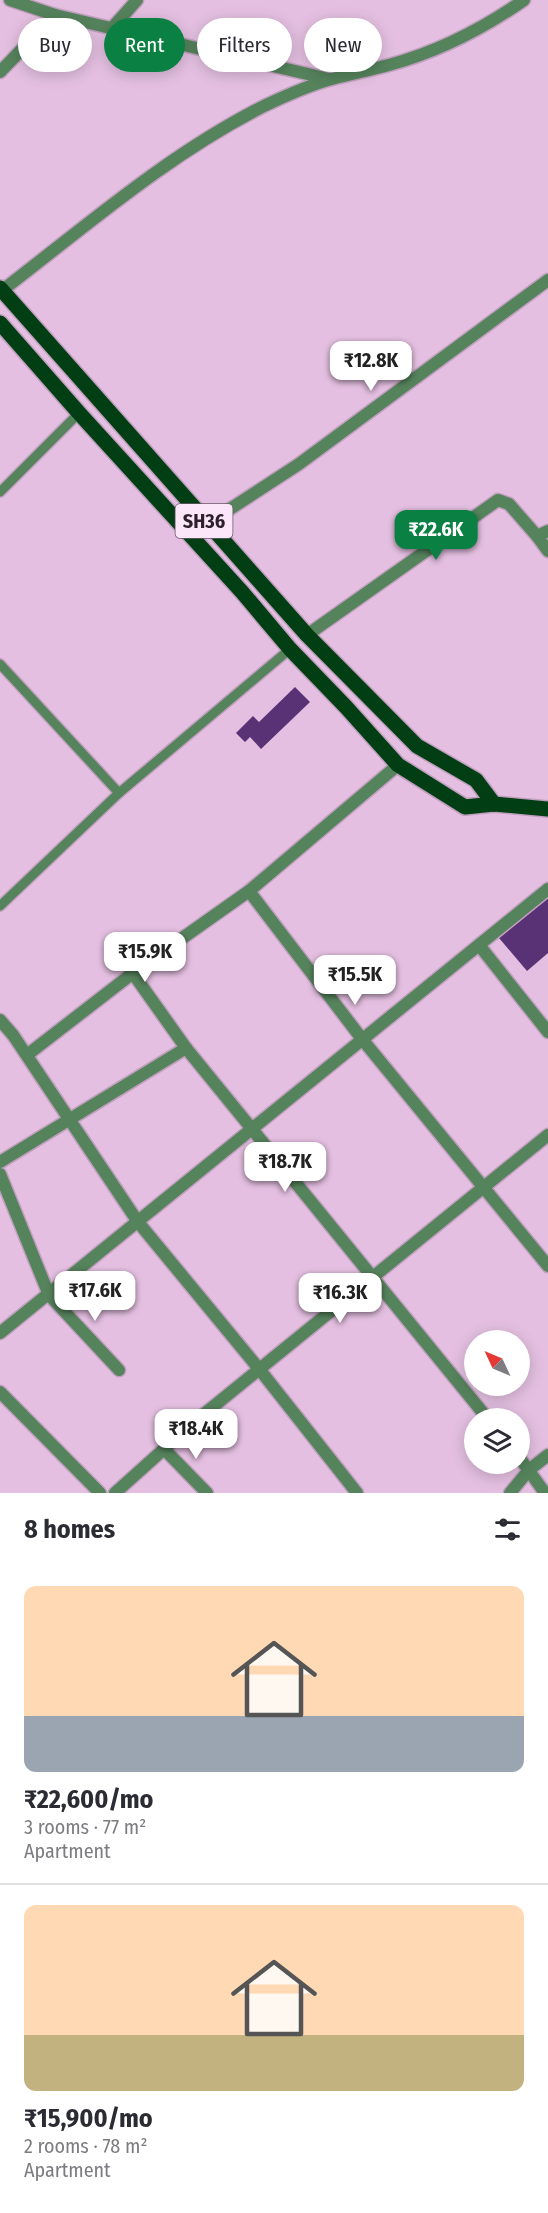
<!DOCTYPE html>
<meta charset="utf-8">
<style>
:root{--surface:#fff;--page:#f7f7f7;--text:#2b2b33;--muted:#7c7c81;--line:#e1e1e2;--accent:#0b8043}
body{margin:0;font-family:"Fira Sans Condensed",sans-serif;background:var(--page);color:var(--text);height:100vh;display:flex;flex-direction:column;font-size:22px;white-space:nowrap}
*{box-sizing:border-box;margin:0}
p{font-size:20px;color:var(--muted)}
.icon{flex:none;width:33px;height:33px;fill:none;stroke:currentColor;stroke-width:2;stroke-linecap:round;stroke-linejoin:round}
.map{position:relative;height:1493px;overflow:hidden}
.panel{display:flex;flex-direction:column;background:var(--surface);flex:1}
.panel>*{flex:none}
.guide{position:absolute;left:18px;top:18px;width:513px;height:54px;display:flex;gap:12px}
.needle{width:39px;rotate:314deg}
.fabs{position:absolute;left:464px;top:1330px;display:grid;gap:12px}
.fabs a{display:grid;place-items:center;width:66px;height:66px;border-radius:50%;background:var(--surface);box-shadow:0 3px 15px #0003;font-size:30px}
.price{position:absolute;translate:-50% -51px;padding:0 14px;border-radius:12px;background:#fff;color:#222;font-size:20px;line-height:39px;filter:drop-shadow(0 2px 3px #0008)}
.price::after{content:'';position:absolute;left:50%;top:36px;width:18px;height:14px;margin-left:-9px;background:inherit;clip-path:polygon(0 0,100% 0,50% 100%)}
.price.selected{background:var(--accent);color:#fff}
ul{padding:0;list-style:none}
li{display:grid;align-content:center;gap:12px;height:318px;padding:0 24px}
li+li{border-top:2px solid var(--line)}
li span{display:grid;place-items:center;height:186px;border-radius:12px;color:#555}
li>.icon{margin-inline-start:auto}
span .icon{width:108px;height:108px;fill:#fffc;stroke-width:1}
li b{font-size:26px}
h2{display:flex;justify-content:space-between;align-items:center;height:72px;padding:0 24px;font-size:26px}
.tag{padding:0 21px;border-radius:27px;background:var(--surface);box-shadow:0 3px 15px #0003;font-size:21px;line-height:54px}
.tag.selected{background:var(--accent);color:#fff}
.map>svg:first-child{display:block}
</style>
<div class="map">
<svg width="548" height="1493" viewBox="0 0 548 1493">
<rect width="100%" height="100%" fill="#e4bfe1"/>
<g fill="#593276">
<polygon points="295,687 310,702 261,749 250,737 245,742 236,733 253,716 259,722"/>
<polygon points="548,898 548,953 527,971 499,938"/>
</g>
<g fill="none" stroke-linecap="round" stroke-linejoin="round">
<g stroke="#bf9fbd" stroke-width="12">
<g id="lane">
<polyline points="0,492 79,413"/>
<polyline points="0,664 119,793 290,649"/>
<polyline points="0,906 119,793"/>
</g>
</g>
<g stroke="#bf9fbd" stroke-width="15">
<g id="street">
<polyline points="10,0 55,15 329,79"/>
<polyline points="112,28 137,0"/>
<polyline points="0,72 55,15"/>
<path d="M0,292C85,227 167,155 264,106C285,96 309,85 332,79C351,74 370,70 389,65C437,52 484,28 524,0"/>
<polyline points="207,524 299,464 548,280"/>
<polyline points="537,536 548,551"/>
<polyline points="307,635 498,500 509,504 537,536 548,531"/>
<polyline points="398,765 249,891 362,1039 548,1266"/>
<polyline points="112,944 186,1048 488,1419"/>
<polyline points="479,945 548,1032"/>
<polyline points="0,1020 13,1035 138,1222 260,1370 357,1493"/>
<polyline points="27,1055 133,973 249,891"/>
<polyline points="0,1162 186,1048"/>
<polyline points="0,1174 49,1295 119,1370"/>
<polyline points="0,1333 548,889"/>
<polyline points="0,1392 100,1493"/>
<polyline points="164,1449 207,1493"/>
<polyline points="519,1457 545,1493"/>
<polyline points="115,1493 193,1423 548,1135"/>
<polyline points="510,1493 529,1470 548,1455"/>
</g>
</g>
<g stroke="#bf9fbd" stroke-width="18">
<g id="primary">
<polyline points="0,288 307,635 417,746 476,780 494,804"/>
<polyline points="0,323 79,413 242,592 290,649 346,707 398,765 465,807 494,804 548,809"/>
</g>
</g>
<use href="#lane" stroke="#55835c" stroke-width="9"/>
<use href="#street" stroke="#55835c" stroke-width="12"/>
<use href="#primary" stroke="#013e14" stroke-width="15"/>
</g>
<g text-anchor="middle" dominant-baseline="central" stroke-width="6" stroke-linejoin="round" paint-order="stroke">
<rect fill="#fae6f8" stroke="#6a5b69" stroke-width="1.5" x="175.5" y="504" width="57" height="34" rx="4.5"/>
<g font-size="20" font-weight="bold" fill="#2d1f2c">
<text x="204" y="521">SH36</text>
</g>
</g>
</svg>
<div class="fabs">
<a><svg class="needle" viewBox="-14 -14 28 28"><path d="M0-13l5 13h-10z" fill="#e53935"/><path d="M0 13l5-13h-10z" fill="#7c7c81"/></svg></a>
<a><svg class="icon" aria-label="layers" viewBox="0 0 24 24"><path d="M12 4l9 5-9 5-9-5zM3 14l9 5 9-5"/></svg></a>
</div>
<b class="price" style="left:371px;top:392px">₹12.8K</b>
<b class="price selected" style="left:436px;top:561px">₹22.6K</b>
<b class="price" style="left:145px;top:983px">₹15.9K</b>
<b class="price" style="left:355px;top:1006px">₹15.5K</b>
<b class="price" style="left:285px;top:1193px">₹18.7K</b>
<b class="price" style="left:95px;top:1322px">₹17.6K</b>
<b class="price" style="left:340px;top:1324px">₹16.3K</b>
<b class="price" style="left:196px;top:1460px">₹18.4K</b>
<div class="guide">
<a class="tag">Buy</a>
<a class="tag selected">Rent</a>
<a class="tag">Filters</a>
<a class="tag">New</a>
</div>
</div>
<section class="panel">
<h2>8 homes<svg class="icon" aria-label="filters" viewBox="0 0 24 24"><path d="M4 7h16M4 17h16"/><circle cx="9" cy="7" r="2"/><circle cx="15" cy="17" r="2"/></svg></h2>
<ul>
<li><span style="background:linear-gradient(#ffd9b3 70%,#9aa5b1 0)"><svg class="icon" aria-label="home" viewBox="0 0 24 24"><path d="M3 11l9-7 9 7M6 9v11h12V9"/></svg></span><div><b>₹22,600/mo</b><p>3 rooms · 77 m²</p><p>Apartment</p></div></li>
<li><span style="background:linear-gradient(#ffd9b3 70%,#c2b280 0)"><svg class="icon" aria-label="home" viewBox="0 0 24 24"><path d="M3 11l9-7 9 7M6 9v11h12V9"/></svg></span><div><b>₹15,900/mo</b><p>2 rooms · 78 m²</p><p>Apartment</p></div></li>
</ul>
</section>
